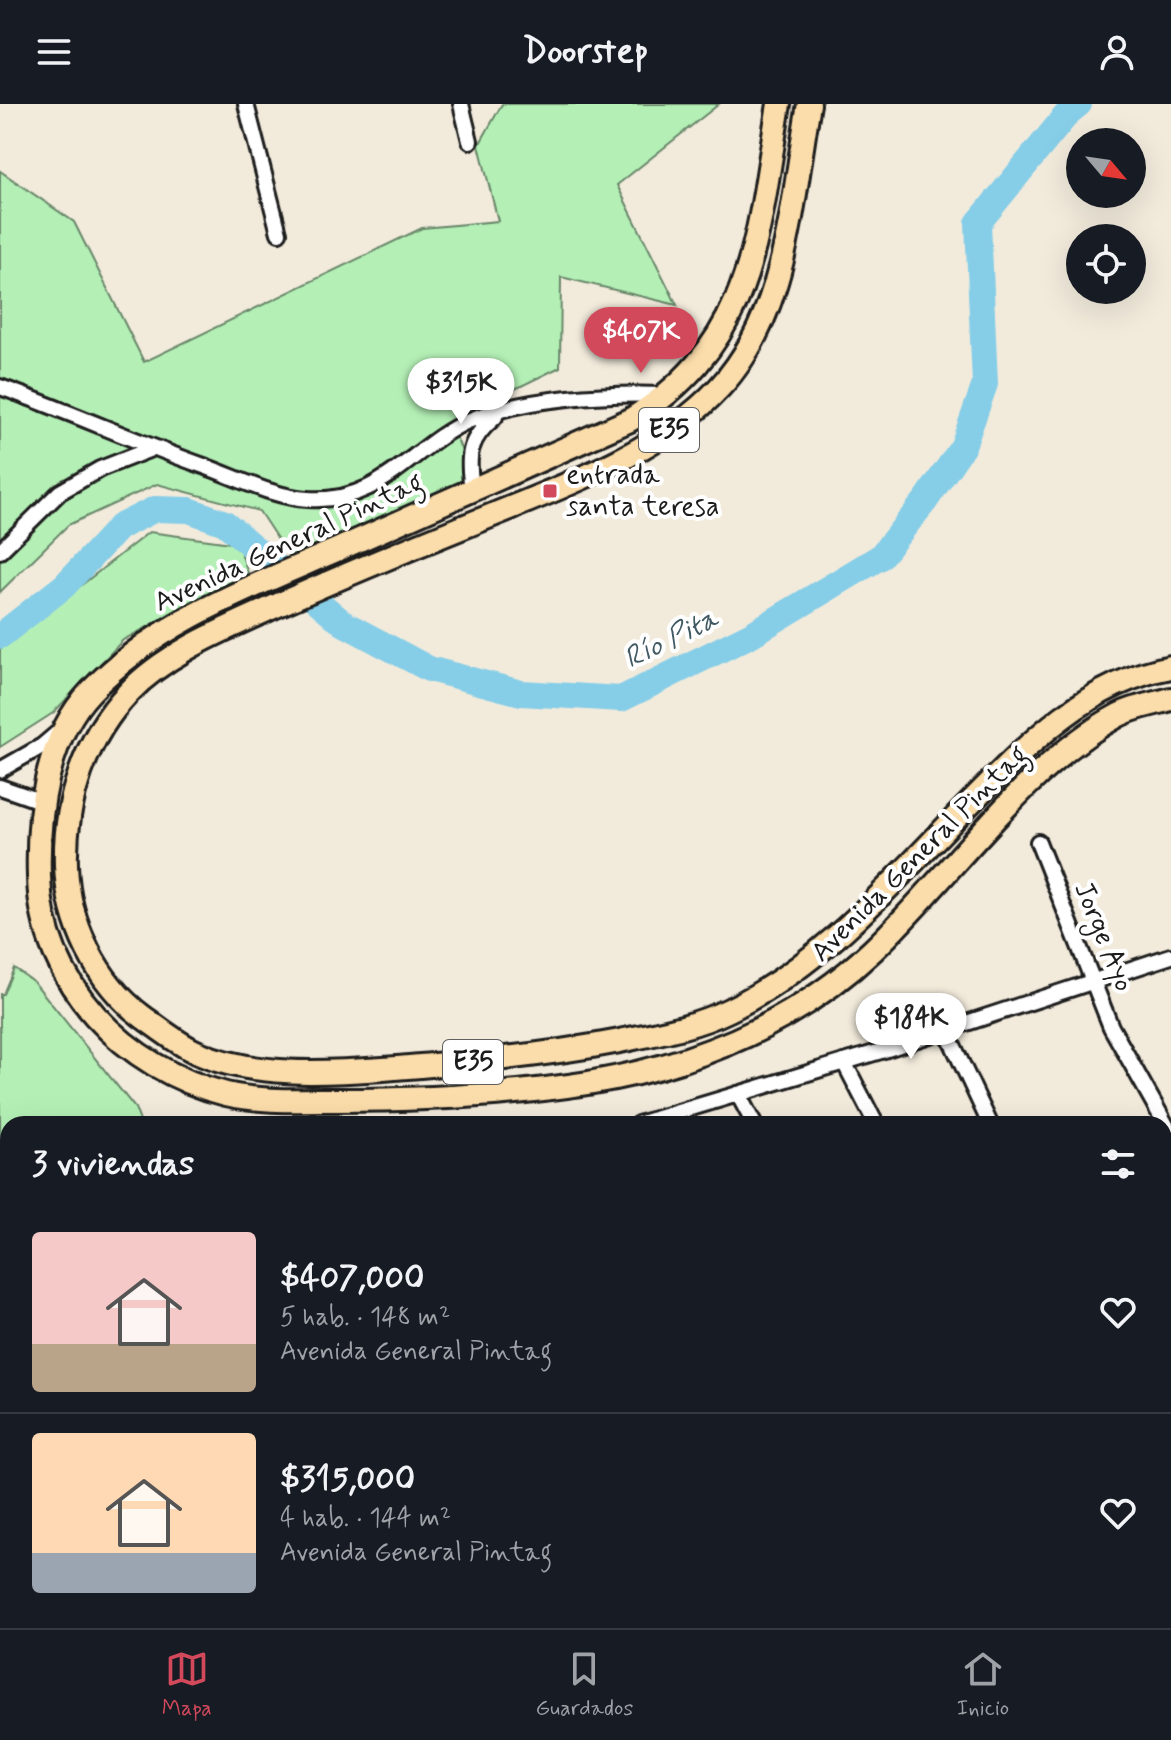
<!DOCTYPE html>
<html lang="es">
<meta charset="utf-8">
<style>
:root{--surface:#171b24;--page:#242831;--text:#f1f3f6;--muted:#9ea1a6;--line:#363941;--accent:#d1495b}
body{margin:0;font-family:Mynerve,sans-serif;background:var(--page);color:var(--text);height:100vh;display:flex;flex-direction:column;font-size:30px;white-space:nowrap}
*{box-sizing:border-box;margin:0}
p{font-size:26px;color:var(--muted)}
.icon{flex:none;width:44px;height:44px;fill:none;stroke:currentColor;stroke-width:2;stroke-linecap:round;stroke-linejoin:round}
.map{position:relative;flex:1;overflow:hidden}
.sheet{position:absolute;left:0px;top:1012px;width:1172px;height:512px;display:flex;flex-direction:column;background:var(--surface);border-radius:24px 24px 0 0;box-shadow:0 8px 32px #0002}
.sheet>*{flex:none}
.needle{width:52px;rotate:119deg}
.tools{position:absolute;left:1066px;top:24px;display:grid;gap:16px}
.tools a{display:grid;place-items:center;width:80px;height:80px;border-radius:50%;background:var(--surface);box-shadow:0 8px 32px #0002;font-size:40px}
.price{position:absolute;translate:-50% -68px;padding:0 18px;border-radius:28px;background:#fff;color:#222;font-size:26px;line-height:52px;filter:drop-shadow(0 2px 4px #0008)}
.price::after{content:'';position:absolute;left:50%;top:48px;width:24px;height:18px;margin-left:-12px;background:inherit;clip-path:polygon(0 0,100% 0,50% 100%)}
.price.active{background:var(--accent);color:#fff}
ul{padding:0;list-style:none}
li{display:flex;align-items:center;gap:24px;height:200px;padding:0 32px}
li+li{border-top:2px solid var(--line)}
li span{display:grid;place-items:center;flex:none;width:224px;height:160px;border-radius:8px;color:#555}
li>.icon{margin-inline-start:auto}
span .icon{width:96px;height:96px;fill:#fffc;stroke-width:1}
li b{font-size:34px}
h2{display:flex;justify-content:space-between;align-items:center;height:96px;padding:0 32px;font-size:34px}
header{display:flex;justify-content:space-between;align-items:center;height:104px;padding:0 32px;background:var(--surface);font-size:36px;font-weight:700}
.tabs{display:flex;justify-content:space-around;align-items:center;height:112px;border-top:2px solid var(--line);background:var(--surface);font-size:22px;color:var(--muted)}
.tabs a{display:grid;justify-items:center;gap:4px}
.tabs .active{color:var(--accent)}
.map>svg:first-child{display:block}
</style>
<header><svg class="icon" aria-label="menu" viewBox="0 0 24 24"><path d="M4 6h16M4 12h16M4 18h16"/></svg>Doorstep<svg class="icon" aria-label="person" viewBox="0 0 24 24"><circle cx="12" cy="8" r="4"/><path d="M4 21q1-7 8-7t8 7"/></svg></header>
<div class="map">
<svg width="1171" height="1524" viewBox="0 0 1171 1524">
<rect width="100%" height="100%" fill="#f2ebdc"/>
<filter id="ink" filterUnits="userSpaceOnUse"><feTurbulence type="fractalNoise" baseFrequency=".0125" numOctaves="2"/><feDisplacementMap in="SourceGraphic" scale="16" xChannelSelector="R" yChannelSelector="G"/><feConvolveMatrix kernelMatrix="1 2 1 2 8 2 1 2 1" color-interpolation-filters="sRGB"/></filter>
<g filter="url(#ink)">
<g fill="#b4f0b6" stroke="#688669" stroke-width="2">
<polygon points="502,0 719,0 617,81 677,201 561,173 560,263 450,317 474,378 355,432 290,454 259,407 157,380 68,421 0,488 0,67 74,118 144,258 422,124 498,117 479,41"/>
<polygon points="149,428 238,440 248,469 123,536 53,609 0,643 0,545"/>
<polygon points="14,864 34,878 135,1004 141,1020 8,1020 8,1318 1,1323 8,1336 8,1516 112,1516 117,1524 0,1524 0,890 3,890"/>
</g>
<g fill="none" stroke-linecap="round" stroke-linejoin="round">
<polyline stroke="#86cde7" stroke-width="26" points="0,532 64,482 119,423 155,405 189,406 225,419 343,519 429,565 521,589 621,595 752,530 880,453 926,396 963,342 985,280 978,119 1068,9 1079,0"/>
<g stroke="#1c1c1c" stroke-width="20">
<g id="minor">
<polyline points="246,0 279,129"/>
<polyline points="461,0 470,37"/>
<path d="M0,283C69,307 135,338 204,362C238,374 272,393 308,395C382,400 411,343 468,317C524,293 607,289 666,291"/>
<path d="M472,387C468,352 466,337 495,313"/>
<polyline points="0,447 60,388 100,365 151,345"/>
<polyline points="0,666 42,642 62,625"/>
<polyline points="0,683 43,698"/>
<polyline points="1038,738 1111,923 1171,1030"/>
<polyline points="946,926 990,1020"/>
<polyline points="844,958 876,1020"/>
<polyline points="738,990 754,1020"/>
<polyline points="638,1020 881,947 1171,852"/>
<polyline points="1164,1140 1171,1139"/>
<polyline points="0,1291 8,1276"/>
<polyline points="0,1316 8,1328"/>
<polyline points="1164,1384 1171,1395"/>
<polyline points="0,1464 8,1460"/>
<polyline points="109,1516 114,1524"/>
<polyline points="130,1516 135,1524"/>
<polyline points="823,1516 828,1524"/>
<polyline points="198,1524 211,1516"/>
</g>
</g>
<g stroke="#1c1c1c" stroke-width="28">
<g id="highway">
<path d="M779,0C757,133 755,239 630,316C536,358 442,400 348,441C260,480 159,515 91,587C46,634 37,710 39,773C41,879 125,965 226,990C261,998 300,996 336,996C419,996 506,992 588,979C695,961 793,922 873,846C950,773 1025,661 1119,611C1134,603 1154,600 1171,595"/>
<path d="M809,0C792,94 788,211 719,284C657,351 560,383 478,417C408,445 338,474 269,505C221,527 165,550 129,588C85,634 64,698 66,761C68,819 96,878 143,913C160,925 177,939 196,948C251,973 324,969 383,965C462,959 542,952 620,937C658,929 694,923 729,906C824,860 894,776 967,702C1026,642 1085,579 1171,563"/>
<polyline points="1164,1059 1171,1055"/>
<polyline points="1164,1092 1171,1088"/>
<polyline points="575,1524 578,1516"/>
<polyline points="604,1524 608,1516"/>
</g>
</g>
<use href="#minor" stroke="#fff" stroke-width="14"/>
<use href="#highway" stroke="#fbddab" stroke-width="22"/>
</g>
</g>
<rect fill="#d1495b" stroke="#fff" stroke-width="3" x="542" y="379" width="16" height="16" rx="4"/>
<g text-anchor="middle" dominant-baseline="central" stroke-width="8" stroke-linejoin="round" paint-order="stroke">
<g fill="#fff" stroke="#606060" stroke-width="2">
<rect x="639" y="304" width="60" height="44" rx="6"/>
<rect x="443" y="936" width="60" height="44" rx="6"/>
</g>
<g font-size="26" font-weight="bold" fill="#1c1c1c">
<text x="669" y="326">E35</text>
<text x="473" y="958">E35</text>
</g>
<g font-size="28" fill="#1c1c1c" stroke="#fff" text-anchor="start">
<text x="566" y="371">entrada<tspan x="566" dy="32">santa teresa</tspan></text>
</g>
<g font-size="28" fill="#1c1c1c" stroke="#fff">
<text transform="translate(289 439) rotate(-25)">Avenida General Pintag</text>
<text transform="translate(920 750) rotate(-45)">Avenida General Pintag</text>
<text transform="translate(1103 833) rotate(68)">Jorge Ayo</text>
</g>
<g font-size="30" font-style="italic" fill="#415a63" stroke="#fff">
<text transform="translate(671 535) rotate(-26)">Río Pita</text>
</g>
</g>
</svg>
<div class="tools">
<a><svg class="needle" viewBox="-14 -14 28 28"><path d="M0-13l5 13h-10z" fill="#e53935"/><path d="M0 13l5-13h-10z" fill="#9ea1a6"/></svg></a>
<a><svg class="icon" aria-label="locate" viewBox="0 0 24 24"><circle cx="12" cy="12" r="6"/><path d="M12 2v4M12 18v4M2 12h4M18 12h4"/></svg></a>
</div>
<b class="price active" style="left:641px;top:271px">$407K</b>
<b class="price" style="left:461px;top:322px">$315K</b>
<b class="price" style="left:911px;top:957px">$184K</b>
<section class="sheet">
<h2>3 viviendas<svg class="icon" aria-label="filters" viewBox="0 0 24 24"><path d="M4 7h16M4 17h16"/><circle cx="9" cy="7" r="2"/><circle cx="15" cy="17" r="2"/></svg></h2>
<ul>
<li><span style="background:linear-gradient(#f6c9c9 70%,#b9a48a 0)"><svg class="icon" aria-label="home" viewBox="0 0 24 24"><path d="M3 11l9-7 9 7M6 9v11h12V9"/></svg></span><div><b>$407,000</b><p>5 hab. · 148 m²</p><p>Avenida General Pintag</p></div><svg class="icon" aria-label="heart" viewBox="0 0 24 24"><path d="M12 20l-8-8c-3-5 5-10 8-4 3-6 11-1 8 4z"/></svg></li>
<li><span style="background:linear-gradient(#ffd9b3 75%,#9aa5b1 0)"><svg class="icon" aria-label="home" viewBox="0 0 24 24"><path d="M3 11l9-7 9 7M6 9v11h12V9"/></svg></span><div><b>$315,000</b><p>4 hab. · 144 m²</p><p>Avenida General Pintag</p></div><svg class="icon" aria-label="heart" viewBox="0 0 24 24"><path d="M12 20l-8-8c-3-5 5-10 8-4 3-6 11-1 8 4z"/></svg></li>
</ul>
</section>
</div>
<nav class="tabs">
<a class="active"><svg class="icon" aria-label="map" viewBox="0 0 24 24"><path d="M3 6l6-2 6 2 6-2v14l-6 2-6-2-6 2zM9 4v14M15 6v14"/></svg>Mapa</a>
<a><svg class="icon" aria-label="saved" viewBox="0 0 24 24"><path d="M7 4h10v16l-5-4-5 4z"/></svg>Guardados</a>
<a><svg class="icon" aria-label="home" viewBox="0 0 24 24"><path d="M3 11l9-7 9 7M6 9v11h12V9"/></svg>Inicio</a>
</nav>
